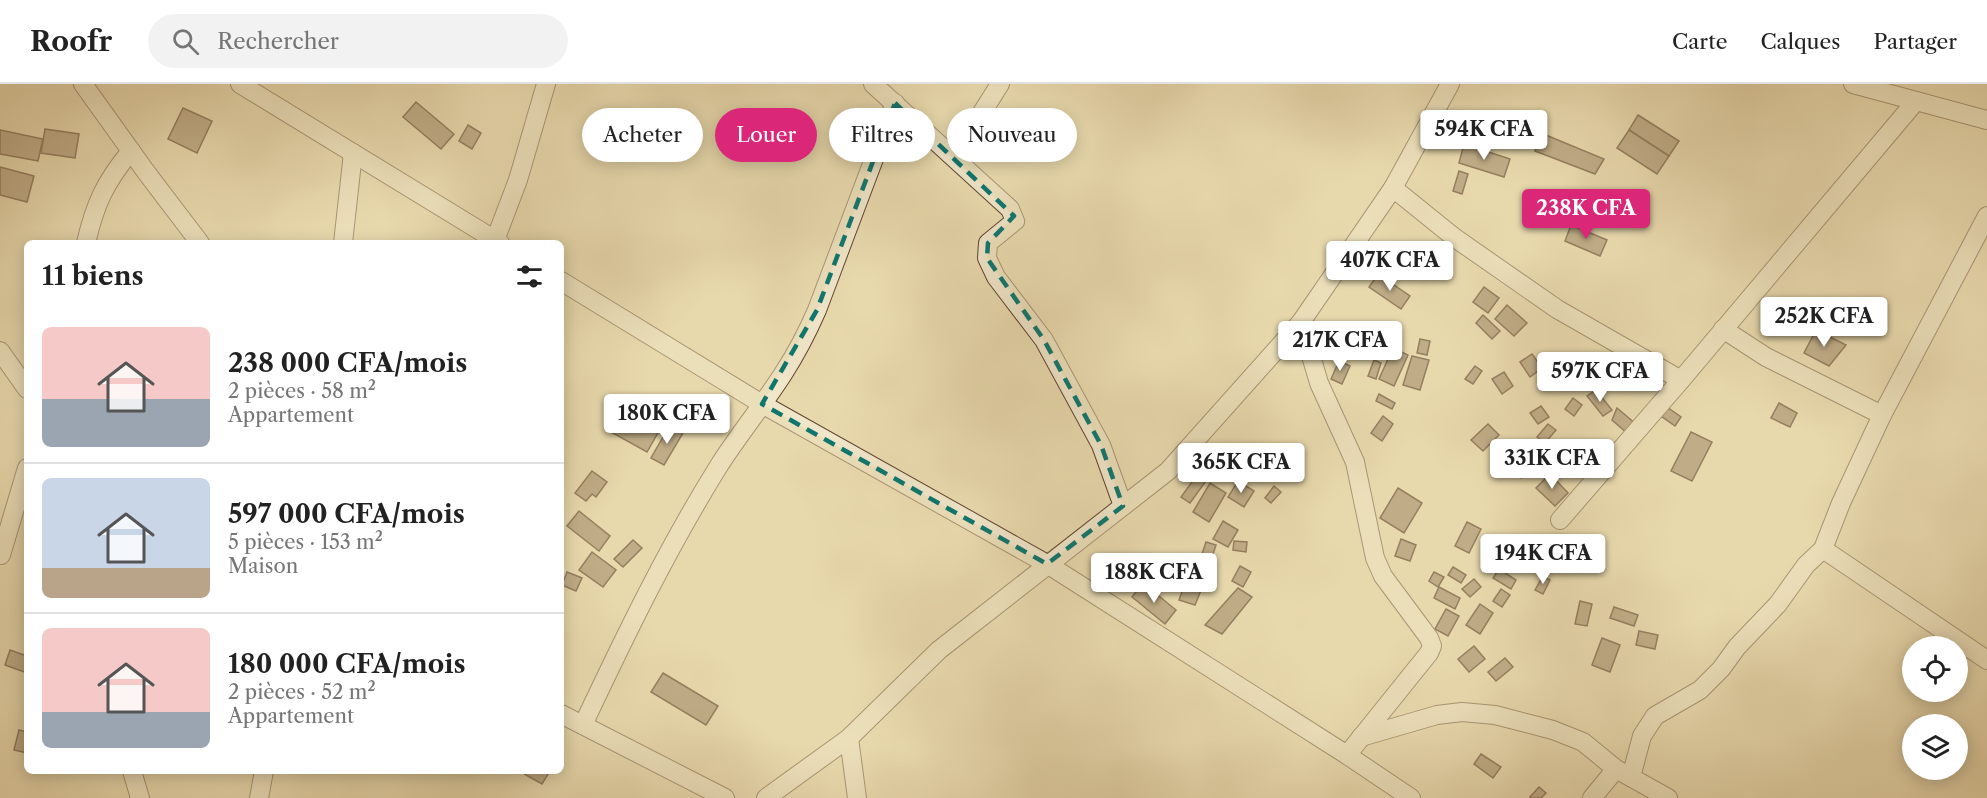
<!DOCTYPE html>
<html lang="fr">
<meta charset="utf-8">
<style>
:root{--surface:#fff;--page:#f2f2f2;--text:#222;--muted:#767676;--line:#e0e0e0;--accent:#db2777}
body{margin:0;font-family:"Libre Caslon Text",serif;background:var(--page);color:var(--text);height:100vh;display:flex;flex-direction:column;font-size:22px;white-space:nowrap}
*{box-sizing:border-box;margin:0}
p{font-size:20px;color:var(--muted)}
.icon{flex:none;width:33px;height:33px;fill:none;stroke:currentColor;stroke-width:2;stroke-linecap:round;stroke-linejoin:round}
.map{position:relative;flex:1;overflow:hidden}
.drawer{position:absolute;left:24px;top:156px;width:540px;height:534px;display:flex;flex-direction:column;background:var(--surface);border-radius:9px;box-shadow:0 3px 15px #0003}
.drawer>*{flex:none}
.hud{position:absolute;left:582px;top:24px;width:570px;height:54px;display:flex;gap:12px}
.controls{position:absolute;left:1902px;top:552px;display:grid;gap:12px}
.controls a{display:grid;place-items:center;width:66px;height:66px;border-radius:50%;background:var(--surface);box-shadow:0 3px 15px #0003;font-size:30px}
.price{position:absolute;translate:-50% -51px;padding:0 14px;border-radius:6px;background:#fff;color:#222;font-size:20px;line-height:39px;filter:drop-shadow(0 2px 3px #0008)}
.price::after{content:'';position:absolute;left:50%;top:36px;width:18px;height:14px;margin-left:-9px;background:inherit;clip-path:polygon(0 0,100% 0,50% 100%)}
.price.current{background:var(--accent);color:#fff}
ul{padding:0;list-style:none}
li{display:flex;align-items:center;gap:18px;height:150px;padding:0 18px}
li+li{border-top:2px solid var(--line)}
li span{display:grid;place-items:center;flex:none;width:168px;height:120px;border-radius:9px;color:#555}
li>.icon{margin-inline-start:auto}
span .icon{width:72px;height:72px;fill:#fffc;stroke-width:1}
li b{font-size:26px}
h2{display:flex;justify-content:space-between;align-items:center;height:72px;padding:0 18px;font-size:26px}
.pill{padding:0 21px;border-radius:27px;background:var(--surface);box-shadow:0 3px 15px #0003;font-size:21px;line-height:54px}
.pill.current{background:var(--accent);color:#fff}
header{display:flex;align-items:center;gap:36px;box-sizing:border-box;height:84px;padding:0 30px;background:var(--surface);border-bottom:2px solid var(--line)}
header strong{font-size:28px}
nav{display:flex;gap:33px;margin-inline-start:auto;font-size:21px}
.search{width:420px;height:54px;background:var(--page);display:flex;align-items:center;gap:15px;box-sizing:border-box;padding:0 21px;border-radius:33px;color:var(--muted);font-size:22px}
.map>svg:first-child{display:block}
</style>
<header>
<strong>Roofr</strong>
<div class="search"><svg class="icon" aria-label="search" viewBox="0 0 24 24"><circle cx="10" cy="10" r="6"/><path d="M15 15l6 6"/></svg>Rechercher</div>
<nav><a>Carte</a><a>Calques</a><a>Partager</a></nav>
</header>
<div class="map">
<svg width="1987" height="714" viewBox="0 0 1987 714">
<rect width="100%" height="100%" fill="#e8d9ad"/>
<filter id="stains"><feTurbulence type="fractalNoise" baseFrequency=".00333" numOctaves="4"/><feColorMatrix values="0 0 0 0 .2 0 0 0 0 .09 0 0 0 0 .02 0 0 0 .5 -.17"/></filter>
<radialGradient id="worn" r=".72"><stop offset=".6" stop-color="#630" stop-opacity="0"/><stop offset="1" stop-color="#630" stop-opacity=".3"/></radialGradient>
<g fill="#91795b" stroke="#321203" stroke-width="1.5">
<polygon points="416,18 454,50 441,65 403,33"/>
<polygon points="183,24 212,37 197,69 168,55"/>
<polygon points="1638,31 1679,57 1669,72 1629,46"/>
<polygon points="468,41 481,49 472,65 459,57"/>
<polygon points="45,45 79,50 75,74 41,69"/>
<polygon points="0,46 43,55 38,77 0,70"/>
<polygon points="1629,46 1669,72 1657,90 1617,64"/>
<polygon points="1541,49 1604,75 1595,90 1535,67"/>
<polygon points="1464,60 1510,75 1504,93 1459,79"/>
<polygon points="0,83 34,92 27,118 0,111"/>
<polygon points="1459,87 1468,90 1462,110 1453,107"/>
<polygon points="1571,141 1607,156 1600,172 1565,157"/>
<polygon points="1378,190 1410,212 1401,225 1369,203"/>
<polygon points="1484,203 1499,214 1488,229 1473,218"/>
<polygon points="1507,221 1527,239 1514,252 1495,235"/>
<polygon points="1483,231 1500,247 1492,255 1476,239"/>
<polygon points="1816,246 1846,261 1829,282 1804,269"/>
<polygon points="1420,255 1430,257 1427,271 1417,269"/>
<polygon points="1393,264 1408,271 1394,302 1379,295"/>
<polygon points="1532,270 1542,284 1530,293 1520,278"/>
<polygon points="1614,270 1625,281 1614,293 1602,281"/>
<polygon points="1412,272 1429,276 1420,306 1403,301"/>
<polygon points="1374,276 1381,279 1376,295 1368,292"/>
<polygon points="1339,277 1350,282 1342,300 1331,295"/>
<polygon points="1475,282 1482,287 1473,300 1465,295"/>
<polygon points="1504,288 1513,302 1502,310 1492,295"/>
<polygon points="1596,306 1612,326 1603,332 1587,312"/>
<polygon points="1379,310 1395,319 1392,325 1376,317"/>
<polygon points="1573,314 1582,321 1574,332 1565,325"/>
<polygon points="1779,319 1797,329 1790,343 1771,334"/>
<polygon points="1541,322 1549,333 1538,340 1530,329"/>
<polygon points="1667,323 1681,333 1675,342 1661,332"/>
<polygon points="1617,324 1636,340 1627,349 1612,336"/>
<polygon points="622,327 659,347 647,368 611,348"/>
<polygon points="1383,332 1393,340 1382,357 1371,349"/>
<polygon points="1488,340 1499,351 1483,367 1471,356"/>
<polygon points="1548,340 1556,346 1545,359 1537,353"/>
<polygon points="670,341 683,349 664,381 651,374"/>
<polygon points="1691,348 1712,358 1692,397 1671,387"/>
<polygon points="1509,356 1521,368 1511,377 1500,366"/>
<polygon points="1547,359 1559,368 1548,383 1536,374"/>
<polygon points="1579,361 1586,370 1568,386 1560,376"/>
<polygon points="1525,378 1530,383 1521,394 1515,388"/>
<polygon points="592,387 607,398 596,413 592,410 586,417 575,409"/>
<polygon points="1550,390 1568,409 1555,422 1536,404"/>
<polygon points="1197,391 1206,397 1190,419 1181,413"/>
<polygon points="1238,397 1254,407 1244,423 1228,413"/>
<polygon points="1210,399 1226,409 1209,438 1193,428"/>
<polygon points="1274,402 1281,408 1271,419 1265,414"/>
<polygon points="1398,404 1422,419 1404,449 1380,434"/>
<polygon points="579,427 610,452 599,467 567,442"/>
<polygon points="1223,437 1238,446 1228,463 1213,455"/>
<polygon points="1467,438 1481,445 1469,469 1455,462"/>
<polygon points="1569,453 1586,458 1582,470 1565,465"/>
<polygon points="1401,455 1416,461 1410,477 1395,472"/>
<polygon points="633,456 642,464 623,483 614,475"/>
<polygon points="1234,457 1247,458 1246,468 1233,466"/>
<polygon points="1206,458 1216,461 1212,473 1202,470"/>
<polygon points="1548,466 1557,471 1550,485 1540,480"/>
<polygon points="592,468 616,486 603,503 579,486"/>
<polygon points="1240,482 1251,488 1243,503 1232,497"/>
<polygon points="1453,483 1466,491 1461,499 1448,491"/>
<polygon points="1499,485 1516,496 1511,505 1493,494"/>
<polygon points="567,488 582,494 576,507 562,501"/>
<polygon points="1189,488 1206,494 1195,521 1179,516"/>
<polygon points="1434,488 1444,493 1438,503 1429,497"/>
<polygon points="1543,492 1550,496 1543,510 1535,506"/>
<polygon points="1474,495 1481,503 1470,513 1462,505"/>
<polygon points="1143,499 1176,526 1165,540 1132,513"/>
<polygon points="1439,503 1460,514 1455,525 1434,514"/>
<polygon points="1238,504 1252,513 1222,550 1205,541"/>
<polygon points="1501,505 1510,511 1502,523 1493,517"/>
<polygon points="1580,517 1592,520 1587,542 1575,540"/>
<polygon points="1480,520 1493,529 1480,550 1466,541"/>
<polygon points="1614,523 1638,531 1634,542 1610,534"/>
<polygon points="1446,525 1459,532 1448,552 1435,545"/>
<polygon points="1639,547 1658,551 1655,565 1636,561"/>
<polygon points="1602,554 1620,561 1610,588 1592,581"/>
<polygon points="1474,562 1485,575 1469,588 1458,575"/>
<polygon points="10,566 27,572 27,589 5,581"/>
<polygon points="1505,574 1513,583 1496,597 1488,588"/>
<polygon points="663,589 718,622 706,641 651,608"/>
<polygon points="19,646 27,648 27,669 14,666"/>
<polygon points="1481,670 1501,683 1493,694 1474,680"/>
<polygon points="519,687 550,687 542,700"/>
<polygon points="1539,703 1546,709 1541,714 1531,714 1530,713"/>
</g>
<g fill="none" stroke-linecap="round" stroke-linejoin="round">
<g stroke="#60442e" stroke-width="20">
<g id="minor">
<polyline points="83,0 146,88 200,159"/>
<polyline points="240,0 500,159"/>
<polyline points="873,0 1010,125 1015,137 988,159 987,174 996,193 1044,256 1101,361 1123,422"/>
<polyline points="1853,0 1987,36"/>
<polyline points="954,73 1000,0"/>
<polyline points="1393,104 1455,154 1557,225 1681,296"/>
<path d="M86,159C95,120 105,98 131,67"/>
<polyline points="343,159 353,69"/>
<polyline points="494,159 518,96 546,0"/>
<polyline points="561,197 762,320 1047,480 1347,671 1411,714"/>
<polyline points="1301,238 1319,299 1355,378 1375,474 1383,492 1429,554 1432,562 1429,569 1347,671"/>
<polyline points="0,267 27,305"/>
<polyline points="1882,331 1987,132"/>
<polyline points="1560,436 1681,296 1916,17"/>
<polyline points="1823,465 1987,576"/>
<polyline points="1,471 27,384"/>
<polyline points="561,630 725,714"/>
<path d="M583,641C625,552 668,463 720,380C740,349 763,321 783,290C796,270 807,249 817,226L895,19"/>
<polyline points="1361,653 1437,631 1462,628 1495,631 1553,646 1583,658 1616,685 1668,714"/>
<polyline points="849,654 857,714"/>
<polyline points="132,687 140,714"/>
<polyline points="1631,693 1642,652 1655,632 1700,606 1721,585 1737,563 1778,520 1806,481 1823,465 1841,419 1882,331 1766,273 1723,245"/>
<polyline points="259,714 264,687"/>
<polyline points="766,714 849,654 939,566 1168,387 1301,238 1393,104 1450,0"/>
<polyline points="1592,714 1616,685"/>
</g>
</g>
<use href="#minor" stroke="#f0e6ca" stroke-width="18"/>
</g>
<path d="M0 0H1987V714H0ZM895,19L1014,132L988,159L987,174L1044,256L1101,361L1123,422L1047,480L762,320L817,226Z" fill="#e8d9ad" fill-opacity=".55" fill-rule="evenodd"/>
<path fill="none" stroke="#0f766e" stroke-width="4.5" stroke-dasharray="12 8" stroke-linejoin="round" d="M895,19L1014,132L988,159L987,174L1044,256L1101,361L1123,422L1047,480L762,320L817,226Z"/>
<rect width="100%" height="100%" filter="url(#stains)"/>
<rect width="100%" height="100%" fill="url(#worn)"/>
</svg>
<div class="controls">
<a><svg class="icon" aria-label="locate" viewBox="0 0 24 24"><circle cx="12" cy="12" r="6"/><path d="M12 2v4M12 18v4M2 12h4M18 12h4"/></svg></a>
<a><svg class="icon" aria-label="layers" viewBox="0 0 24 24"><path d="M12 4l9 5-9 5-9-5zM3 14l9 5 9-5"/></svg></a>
</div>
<b class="price" style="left:1484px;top:77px">594K CFA</b>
<b class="price current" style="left:1586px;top:156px">238K CFA</b>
<b class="price" style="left:1390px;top:208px">407K CFA</b>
<b class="price" style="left:1824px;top:264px">252K CFA</b>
<b class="price" style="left:1340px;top:288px">217K CFA</b>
<b class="price" style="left:1600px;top:319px">597K CFA</b>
<b class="price" style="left:667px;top:361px">180K CFA</b>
<b class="price" style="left:1552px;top:406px">331K CFA</b>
<b class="price" style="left:1241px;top:410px">365K CFA</b>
<b class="price" style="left:1543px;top:501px">194K CFA</b>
<b class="price" style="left:1154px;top:520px">188K CFA</b>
<div class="hud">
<a class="pill">Acheter</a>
<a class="pill current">Louer</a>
<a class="pill">Filtres</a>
<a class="pill">Nouveau</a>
</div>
<section class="drawer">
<h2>11 biens<svg class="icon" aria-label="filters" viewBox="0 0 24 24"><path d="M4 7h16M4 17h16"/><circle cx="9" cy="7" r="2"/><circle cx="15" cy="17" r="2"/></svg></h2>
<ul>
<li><span style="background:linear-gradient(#f6c9c9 60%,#9aa5b1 0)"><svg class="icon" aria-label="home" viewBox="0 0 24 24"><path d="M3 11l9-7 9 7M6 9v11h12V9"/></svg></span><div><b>238 000 CFA/mois</b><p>2 pièces · 58 m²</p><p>Appartement</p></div></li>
<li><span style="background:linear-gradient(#c9d6e8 75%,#b9a48a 0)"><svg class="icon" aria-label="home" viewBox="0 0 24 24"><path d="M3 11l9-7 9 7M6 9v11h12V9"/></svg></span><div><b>597 000 CFA/mois</b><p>5 pièces · 153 m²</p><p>Maison</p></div></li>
<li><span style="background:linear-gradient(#f6c9c9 70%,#9aa5b1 0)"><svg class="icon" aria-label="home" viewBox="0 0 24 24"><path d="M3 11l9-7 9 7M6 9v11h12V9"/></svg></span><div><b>180 000 CFA/mois</b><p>2 pièces · 52 m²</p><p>Appartement</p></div></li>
</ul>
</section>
</div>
